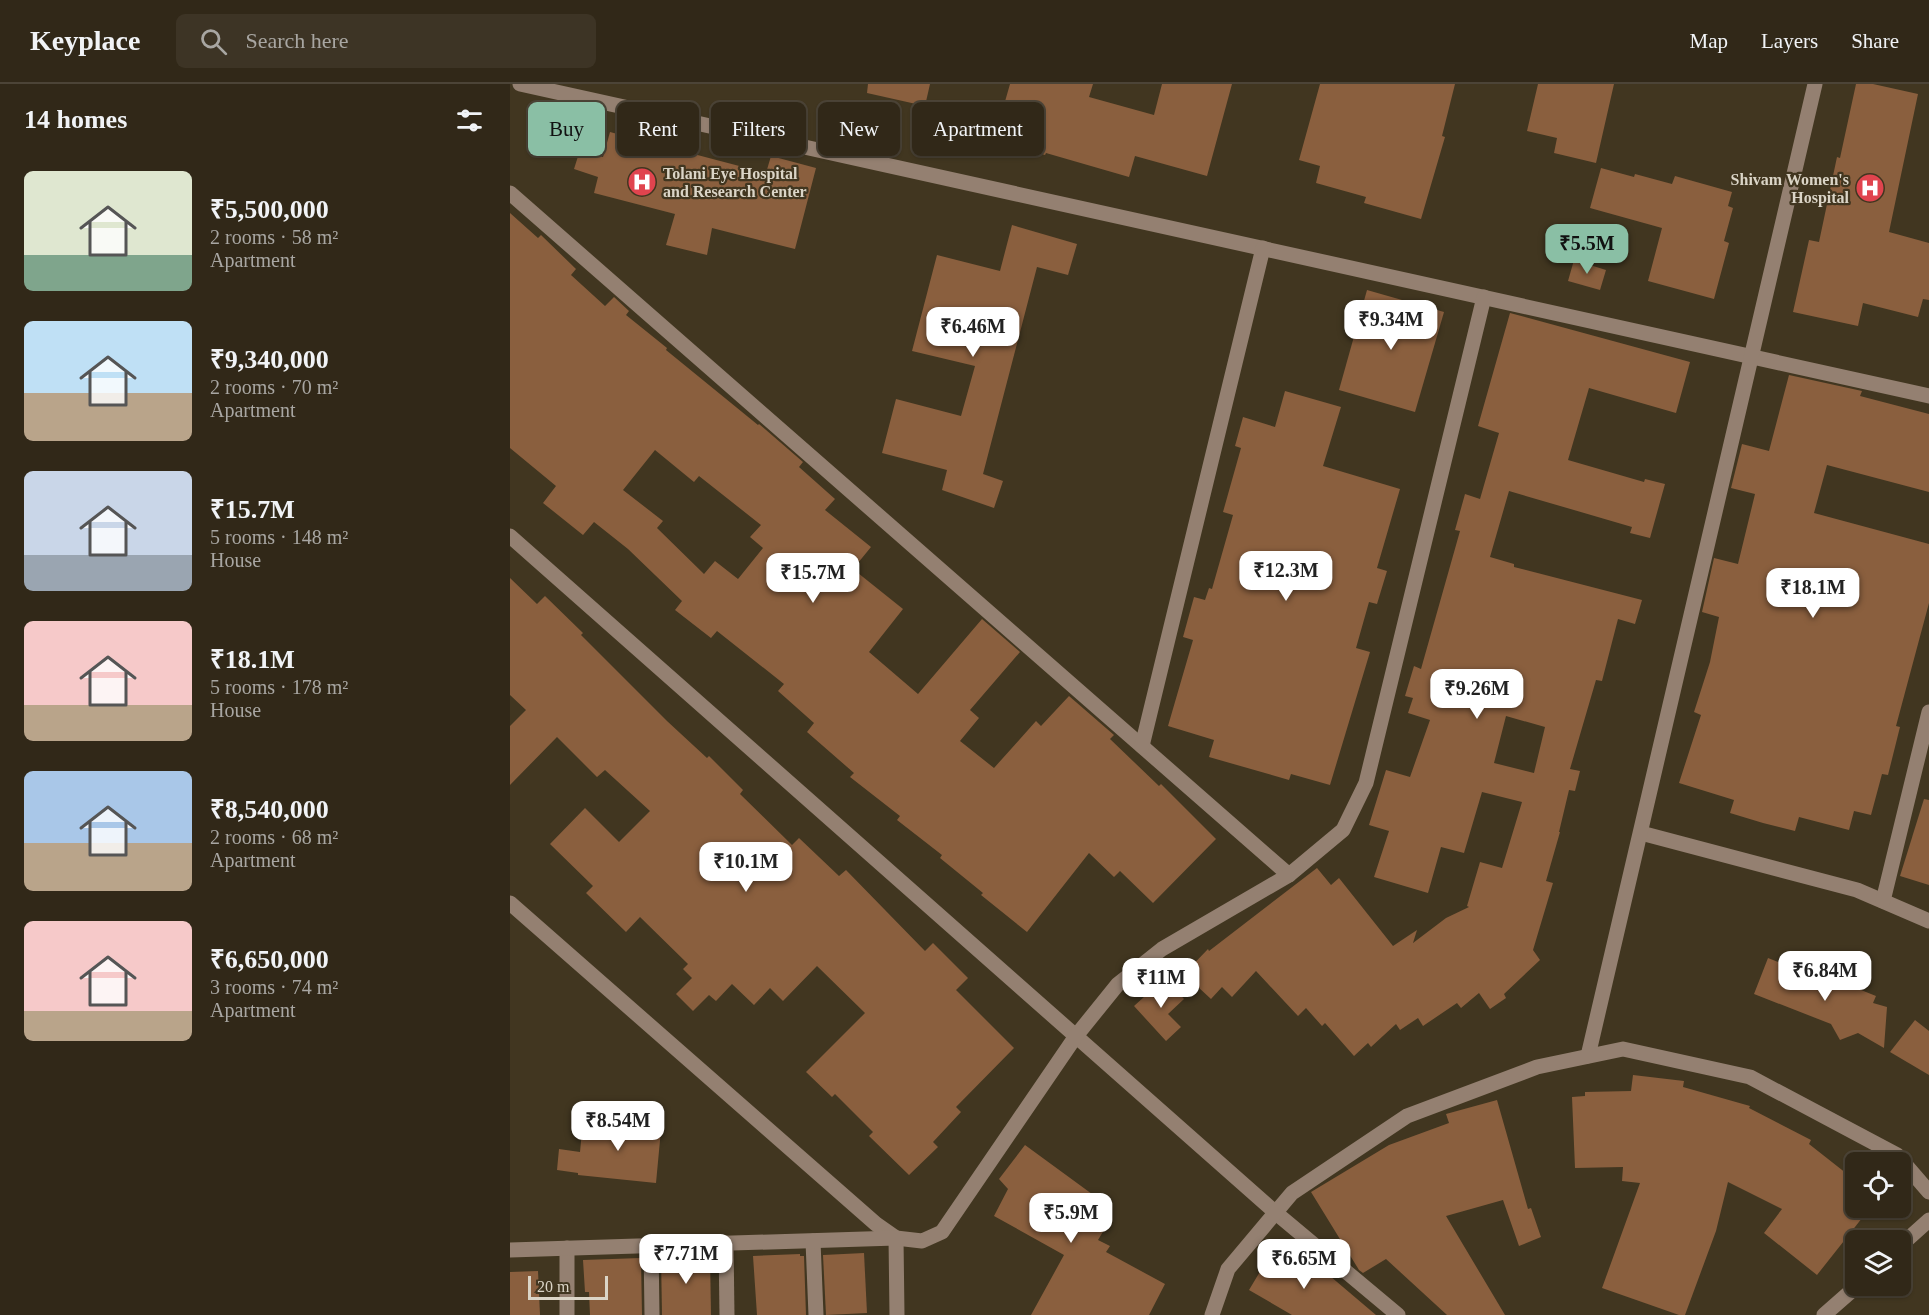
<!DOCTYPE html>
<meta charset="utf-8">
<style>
:root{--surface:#312818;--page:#3d3425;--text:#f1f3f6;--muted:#a8a6a2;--line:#4c4437;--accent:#8abfa5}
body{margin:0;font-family:Georgia,serif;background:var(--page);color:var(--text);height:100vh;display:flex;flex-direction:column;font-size:22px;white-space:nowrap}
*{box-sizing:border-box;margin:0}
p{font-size:20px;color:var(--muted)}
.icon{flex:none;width:33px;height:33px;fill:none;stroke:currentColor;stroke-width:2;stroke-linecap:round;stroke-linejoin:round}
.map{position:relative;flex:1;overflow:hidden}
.panel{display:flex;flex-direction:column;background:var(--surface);width:510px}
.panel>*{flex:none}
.guide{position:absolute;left:18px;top:18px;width:570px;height:54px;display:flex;gap:12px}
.tools{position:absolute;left:1335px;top:1068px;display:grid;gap:12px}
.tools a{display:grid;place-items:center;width:66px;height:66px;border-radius:9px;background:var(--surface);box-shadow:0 2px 4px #0004,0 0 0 2px var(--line);font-size:30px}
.scale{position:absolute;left:18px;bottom:15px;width:80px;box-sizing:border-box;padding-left:6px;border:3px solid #dbd5c7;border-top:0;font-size:16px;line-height:21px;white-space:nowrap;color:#dbd5c7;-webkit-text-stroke:4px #413620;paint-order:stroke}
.price{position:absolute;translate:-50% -51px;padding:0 14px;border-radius:12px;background:#fff;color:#222;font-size:20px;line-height:39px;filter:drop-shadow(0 2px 3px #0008)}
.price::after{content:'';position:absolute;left:50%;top:36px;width:18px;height:14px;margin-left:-9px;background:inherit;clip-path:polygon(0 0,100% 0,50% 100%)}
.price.selected{background:var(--accent);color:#111}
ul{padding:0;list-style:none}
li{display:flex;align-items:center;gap:18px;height:150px;padding:0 24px}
li span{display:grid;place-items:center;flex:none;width:168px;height:120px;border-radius:9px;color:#555}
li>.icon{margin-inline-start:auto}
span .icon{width:72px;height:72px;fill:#fffc;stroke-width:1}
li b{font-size:26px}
h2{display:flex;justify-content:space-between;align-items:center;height:72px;padding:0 24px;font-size:26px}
.chip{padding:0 21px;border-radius:9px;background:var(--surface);box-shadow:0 2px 4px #0004,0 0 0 2px var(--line);font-size:21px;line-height:54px}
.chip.selected{background:var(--accent);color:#111}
header{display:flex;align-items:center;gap:36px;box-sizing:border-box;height:84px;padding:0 30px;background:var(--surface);border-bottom:2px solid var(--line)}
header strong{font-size:28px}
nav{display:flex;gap:33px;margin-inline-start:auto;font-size:21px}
.search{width:420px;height:54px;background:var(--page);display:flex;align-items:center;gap:15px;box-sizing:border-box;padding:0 21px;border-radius:9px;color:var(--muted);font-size:22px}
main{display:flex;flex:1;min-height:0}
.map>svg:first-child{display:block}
</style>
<header>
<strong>Keyplace</strong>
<div class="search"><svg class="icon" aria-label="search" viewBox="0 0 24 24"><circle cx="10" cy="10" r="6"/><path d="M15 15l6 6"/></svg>Search here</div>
<nav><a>Map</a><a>Layers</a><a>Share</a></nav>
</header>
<main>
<section class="panel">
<h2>14 homes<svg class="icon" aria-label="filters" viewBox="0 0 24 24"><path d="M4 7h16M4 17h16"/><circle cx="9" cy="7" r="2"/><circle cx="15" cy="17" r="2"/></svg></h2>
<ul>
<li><span style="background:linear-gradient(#dfe7d0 70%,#7fa58c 0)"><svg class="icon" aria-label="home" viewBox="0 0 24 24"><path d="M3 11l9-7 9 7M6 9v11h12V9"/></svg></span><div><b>₹5,500,000</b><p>2 rooms · 58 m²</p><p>Apartment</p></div></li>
<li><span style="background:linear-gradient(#bfe0f5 60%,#b9a48a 0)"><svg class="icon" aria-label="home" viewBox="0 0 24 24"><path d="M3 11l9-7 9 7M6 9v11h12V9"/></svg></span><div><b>₹9,340,000</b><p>2 rooms · 70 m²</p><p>Apartment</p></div></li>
<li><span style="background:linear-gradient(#c9d6e8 70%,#9aa5b1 0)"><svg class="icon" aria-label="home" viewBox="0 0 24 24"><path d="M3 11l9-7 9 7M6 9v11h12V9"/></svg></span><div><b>₹15.7M</b><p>5 rooms · 148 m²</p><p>House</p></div></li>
<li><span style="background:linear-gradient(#f6c9c9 70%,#b9a48a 0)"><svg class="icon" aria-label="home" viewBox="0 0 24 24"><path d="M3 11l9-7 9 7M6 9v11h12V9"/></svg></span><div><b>₹18.1M</b><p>5 rooms · 178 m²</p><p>House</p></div></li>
<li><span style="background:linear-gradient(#a9c7e8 60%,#b9a48a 0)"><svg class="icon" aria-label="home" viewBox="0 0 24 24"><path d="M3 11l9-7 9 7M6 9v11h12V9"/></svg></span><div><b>₹8,540,000</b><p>2 rooms · 68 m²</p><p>Apartment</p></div></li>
<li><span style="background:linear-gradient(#f6c9c9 75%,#b9a48a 0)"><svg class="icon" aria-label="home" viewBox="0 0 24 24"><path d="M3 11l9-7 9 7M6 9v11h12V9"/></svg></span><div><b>₹6,650,000</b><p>3 rooms · 74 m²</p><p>Apartment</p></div></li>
</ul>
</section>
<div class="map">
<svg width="1419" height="1231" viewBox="0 0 1419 1231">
<rect width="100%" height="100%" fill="#413620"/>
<g fill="#8a5f3e" fill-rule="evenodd">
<polygon points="358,0 420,0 415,22 357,9"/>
<polygon points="500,0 583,0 579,13 644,31 652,0 722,0 697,92 625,72 619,93 536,69 535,71 484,56"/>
<polygon points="810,0 945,0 932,52 935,53 911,135 854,119 856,113 806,99 810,82 789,76"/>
<polygon points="1028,0 1104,0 1086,79 1044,69 1047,54 1017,47"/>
<polygon points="1346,0 1363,0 1408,10 1379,148 1419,159 1419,216 1413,215 1408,233 1353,219 1348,242 1283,228 1299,156 1309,158 1327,73 1330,74"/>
<polygon points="100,48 256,89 261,72 306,84 285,165 202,144 197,171 156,161 165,130 84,109 88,93 64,85 70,66 93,73"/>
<polygon points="1091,84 1124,93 1125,90 1162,100 1165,92 1222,108 1218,122 1223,124 1214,157 1219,159 1204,215 1138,197 1152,144 1080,124"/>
<path d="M0,129L28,154L31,151L66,185L61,191L95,222L104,213L119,227L116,231L157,264L156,266L248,341L249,340L293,378L289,383L325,415L315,426L361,463L343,485L393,525L359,568L408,610L472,535L510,568L460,626L469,634L450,657L484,684L526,637L531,642L559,612L604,651L600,655L649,702L651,700L706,755L643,819L610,787L604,793L579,769L517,848L471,811L473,809L430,774L432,771L387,736L390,732L340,693L344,689L297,648L304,639L268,607L274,600L207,547L201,554L165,526L172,517L118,465L84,438L73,451L33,419L46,402L0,364ZM145,366L184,398L189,392L251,441L240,453L253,464L228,495L205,477L194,490L147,444L153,437L113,406Z"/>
<polygon points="502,141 567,160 558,191 527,183 473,390 493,397 484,424 432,406 437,386 372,369 386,315 451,332 465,282 402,267 427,171 490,187"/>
<polygon points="1064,176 1096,186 1090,206 1058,197"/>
<polygon points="857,206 934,228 905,328 829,306"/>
<path d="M1000,229L1180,278L1166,329L1079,304L1058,376L1134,398L1135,395L1155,400L1140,454L1120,449L1122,443L999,407L980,473L1004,480V483L1132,516L1125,540L1108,535L1092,597L1086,596L1060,685L1070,687L1065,707L1059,706L1049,748H1050L1036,797L1043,799L1023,866L1030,876L994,910L996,914L980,925L969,909L951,924L947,919L913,942L908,934L890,946L886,940L861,963L858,959L844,972L815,939L812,942L796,924L788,932L746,887L722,913L712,903L701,915L674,890L698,865L699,867L807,784L821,801L829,794L883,862L907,846L903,859L936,834L959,823L957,822L970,778L992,784L1012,718L972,708L954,769L931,763L918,809L864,793L879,747L859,741L876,686L900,693L920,636L898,629L903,614L895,612L904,582L911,585L950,447L945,446L955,410L970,415L989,349L968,342ZM996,632L1035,643L1024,689L984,679Z"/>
<polygon points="1279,291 1352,307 1350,312 1419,330 1419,408 1317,381 1304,429 1419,460 1419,519 1386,642 1390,643 1378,691 1372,690 1361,731 1344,727 1339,746 1289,733 1285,747 1253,739 1220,729 1224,716 1169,699 1191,631 1184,628 1200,578 1209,533 1192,528 1204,474 1228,480 1245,410 1221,404 1232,360 1259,367"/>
<polygon points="775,307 831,323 813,382 890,405 867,484 877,487 867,520 859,518 846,564 860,568 820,701 781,690 779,696 699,673 704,656 658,642 683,556 673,553 684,513 695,516 699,504 702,505 723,431 713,428 731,364 725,362 733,333 765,343"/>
<polygon points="0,494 27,520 35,512 73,549 71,551 157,637 197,674 199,672 233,706 230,710 282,761 289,754 329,792 336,786 415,867 423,859 458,894 446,906 504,964 446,1023 451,1028 423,1058 428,1063 399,1091 359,1052 363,1048 325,1010 322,1013 296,988 355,929 307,882 273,917 260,904 244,921 222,900 206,917 199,911 183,927 166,910 182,894 173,885 178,880 130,833 116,848 76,809 83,802 40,760 75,724 109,758 140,727 95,686 87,693 47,653 0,701 0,642 16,626 0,611"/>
<polygon points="1414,715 1419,716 1419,801 1390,792"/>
<polygon points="1258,874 1334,904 1336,900 1366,912 1363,919 1377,923 1374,964 1348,949 1330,956 1321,940 1244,910"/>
<polygon points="655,894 674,915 658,930 671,943 656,957 624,922"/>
<polygon points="1405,936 1419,947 1419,991 1380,968"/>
<polygon points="1123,991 1174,997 1173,1003 1240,1022 1239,1024 1301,1056 1299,1060 1346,1097 1346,1124 1360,1124 1307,1191 1254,1149 1272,1125 1218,1098 1206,1147 1175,1231 1169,1231 1092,1204 1130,1099 1112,1097 1113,1083 1065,1084 1062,1013 1075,1012 1075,1008 1121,1007"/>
<polygon points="987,1016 1018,1125 1021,1124 1031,1153 1009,1162 993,1116 936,1132 995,1231 937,1231 876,1175 853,1189 849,1186 801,1108 879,1061 939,1039 936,1030"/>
<polygon points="107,1030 152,1035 146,1099 68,1091 68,1089 47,1086 49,1065 70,1068 72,1047 105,1050"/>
<polygon points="515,1061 582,1110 566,1131 594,1146 588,1156 600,1162 596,1168 655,1200 639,1231 521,1231 554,1171 484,1132 498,1105 489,1095"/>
<polygon points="763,1166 800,1189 807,1181 866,1231 782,1231 739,1206"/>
<polygon points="354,1169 357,1229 316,1231 313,1171"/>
<polygon points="200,1170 201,1231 152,1231 151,1172"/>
<polygon points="290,1170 290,1172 294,1172 296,1231 247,1231 243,1172"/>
<polygon points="131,1174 132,1231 80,1231 79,1208 75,1208 73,1176"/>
<polygon points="28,1187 30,1231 0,1231 0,1188"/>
</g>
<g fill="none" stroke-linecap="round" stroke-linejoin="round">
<g stroke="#948071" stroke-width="15">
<polyline points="10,0 1419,312"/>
<polyline points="0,109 779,791"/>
<polyline points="0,452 766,1129 888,1231"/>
<polyline points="632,662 753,164"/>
<polyline points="1131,749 1347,806 1419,837"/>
<polyline points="1373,817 1419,628"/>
<polyline points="0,819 366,1140 386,1154"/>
<polyline points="1078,972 1305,0"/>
<polyline points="386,1154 387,1231"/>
<polyline points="303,1157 306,1231"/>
<polyline points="216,1159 217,1231"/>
<polyline points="141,1161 142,1231"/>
<polyline points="1390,1162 1419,1136"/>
<polyline points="57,1164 57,1231"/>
<polyline points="0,1166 386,1154 412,1157 432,1148 566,952 608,900 652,865 779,791 833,746 856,699 974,213"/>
<polyline points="702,1231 718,1185 782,1109 897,1032 1027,983 1113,965 1240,993 1387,1071 1419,1108"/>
<polyline points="1314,1231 1347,1202"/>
</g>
</g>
<defs>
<g id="hospital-disc" transform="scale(1.5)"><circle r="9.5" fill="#e0444e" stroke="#413620"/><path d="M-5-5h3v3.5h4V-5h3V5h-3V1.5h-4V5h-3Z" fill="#fff"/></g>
</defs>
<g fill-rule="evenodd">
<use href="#hospital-disc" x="132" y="98"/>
<use href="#hospital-disc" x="1360" y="104"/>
</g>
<g text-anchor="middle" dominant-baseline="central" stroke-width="4.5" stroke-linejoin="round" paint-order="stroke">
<g font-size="16" font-weight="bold" fill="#dbd5c7" stroke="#413620" text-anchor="start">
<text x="153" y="89">Tolani Eye Hospital<tspan x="153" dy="18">and Research Center</tspan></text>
<text x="1339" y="95" text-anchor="end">Shivam Women's<tspan x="1339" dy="18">Hospital</tspan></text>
</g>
</g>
</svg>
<div class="tools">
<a><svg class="icon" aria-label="locate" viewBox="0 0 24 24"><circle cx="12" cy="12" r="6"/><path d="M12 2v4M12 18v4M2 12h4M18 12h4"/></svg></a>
<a><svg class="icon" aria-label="layers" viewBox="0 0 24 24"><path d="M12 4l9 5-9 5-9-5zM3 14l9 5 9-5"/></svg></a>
</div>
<div class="scale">20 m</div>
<b class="price selected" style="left:1077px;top:191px">₹5.5M</b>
<b class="price" style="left:881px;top:267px">₹9.34M</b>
<b class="price" style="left:463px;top:274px">₹6.46M</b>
<b class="price" style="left:776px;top:518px">₹12.3M</b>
<b class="price" style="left:303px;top:520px">₹15.7M</b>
<b class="price" style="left:1303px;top:535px">₹18.1M</b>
<b class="price" style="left:967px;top:636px">₹9.26M</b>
<b class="price" style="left:236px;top:809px">₹10.1M</b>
<b class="price" style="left:1315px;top:918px">₹6.84M</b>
<b class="price" style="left:651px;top:925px">₹11M</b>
<b class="price" style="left:108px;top:1068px">₹8.54M</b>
<b class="price" style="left:561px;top:1160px">₹5.9M</b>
<b class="price" style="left:176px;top:1201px">₹7.71M</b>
<b class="price" style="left:794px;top:1206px">₹6.65M</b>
<div class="guide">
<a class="chip selected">Buy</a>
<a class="chip">Rent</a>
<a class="chip">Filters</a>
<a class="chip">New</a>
<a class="chip">Apartment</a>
</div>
</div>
</main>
